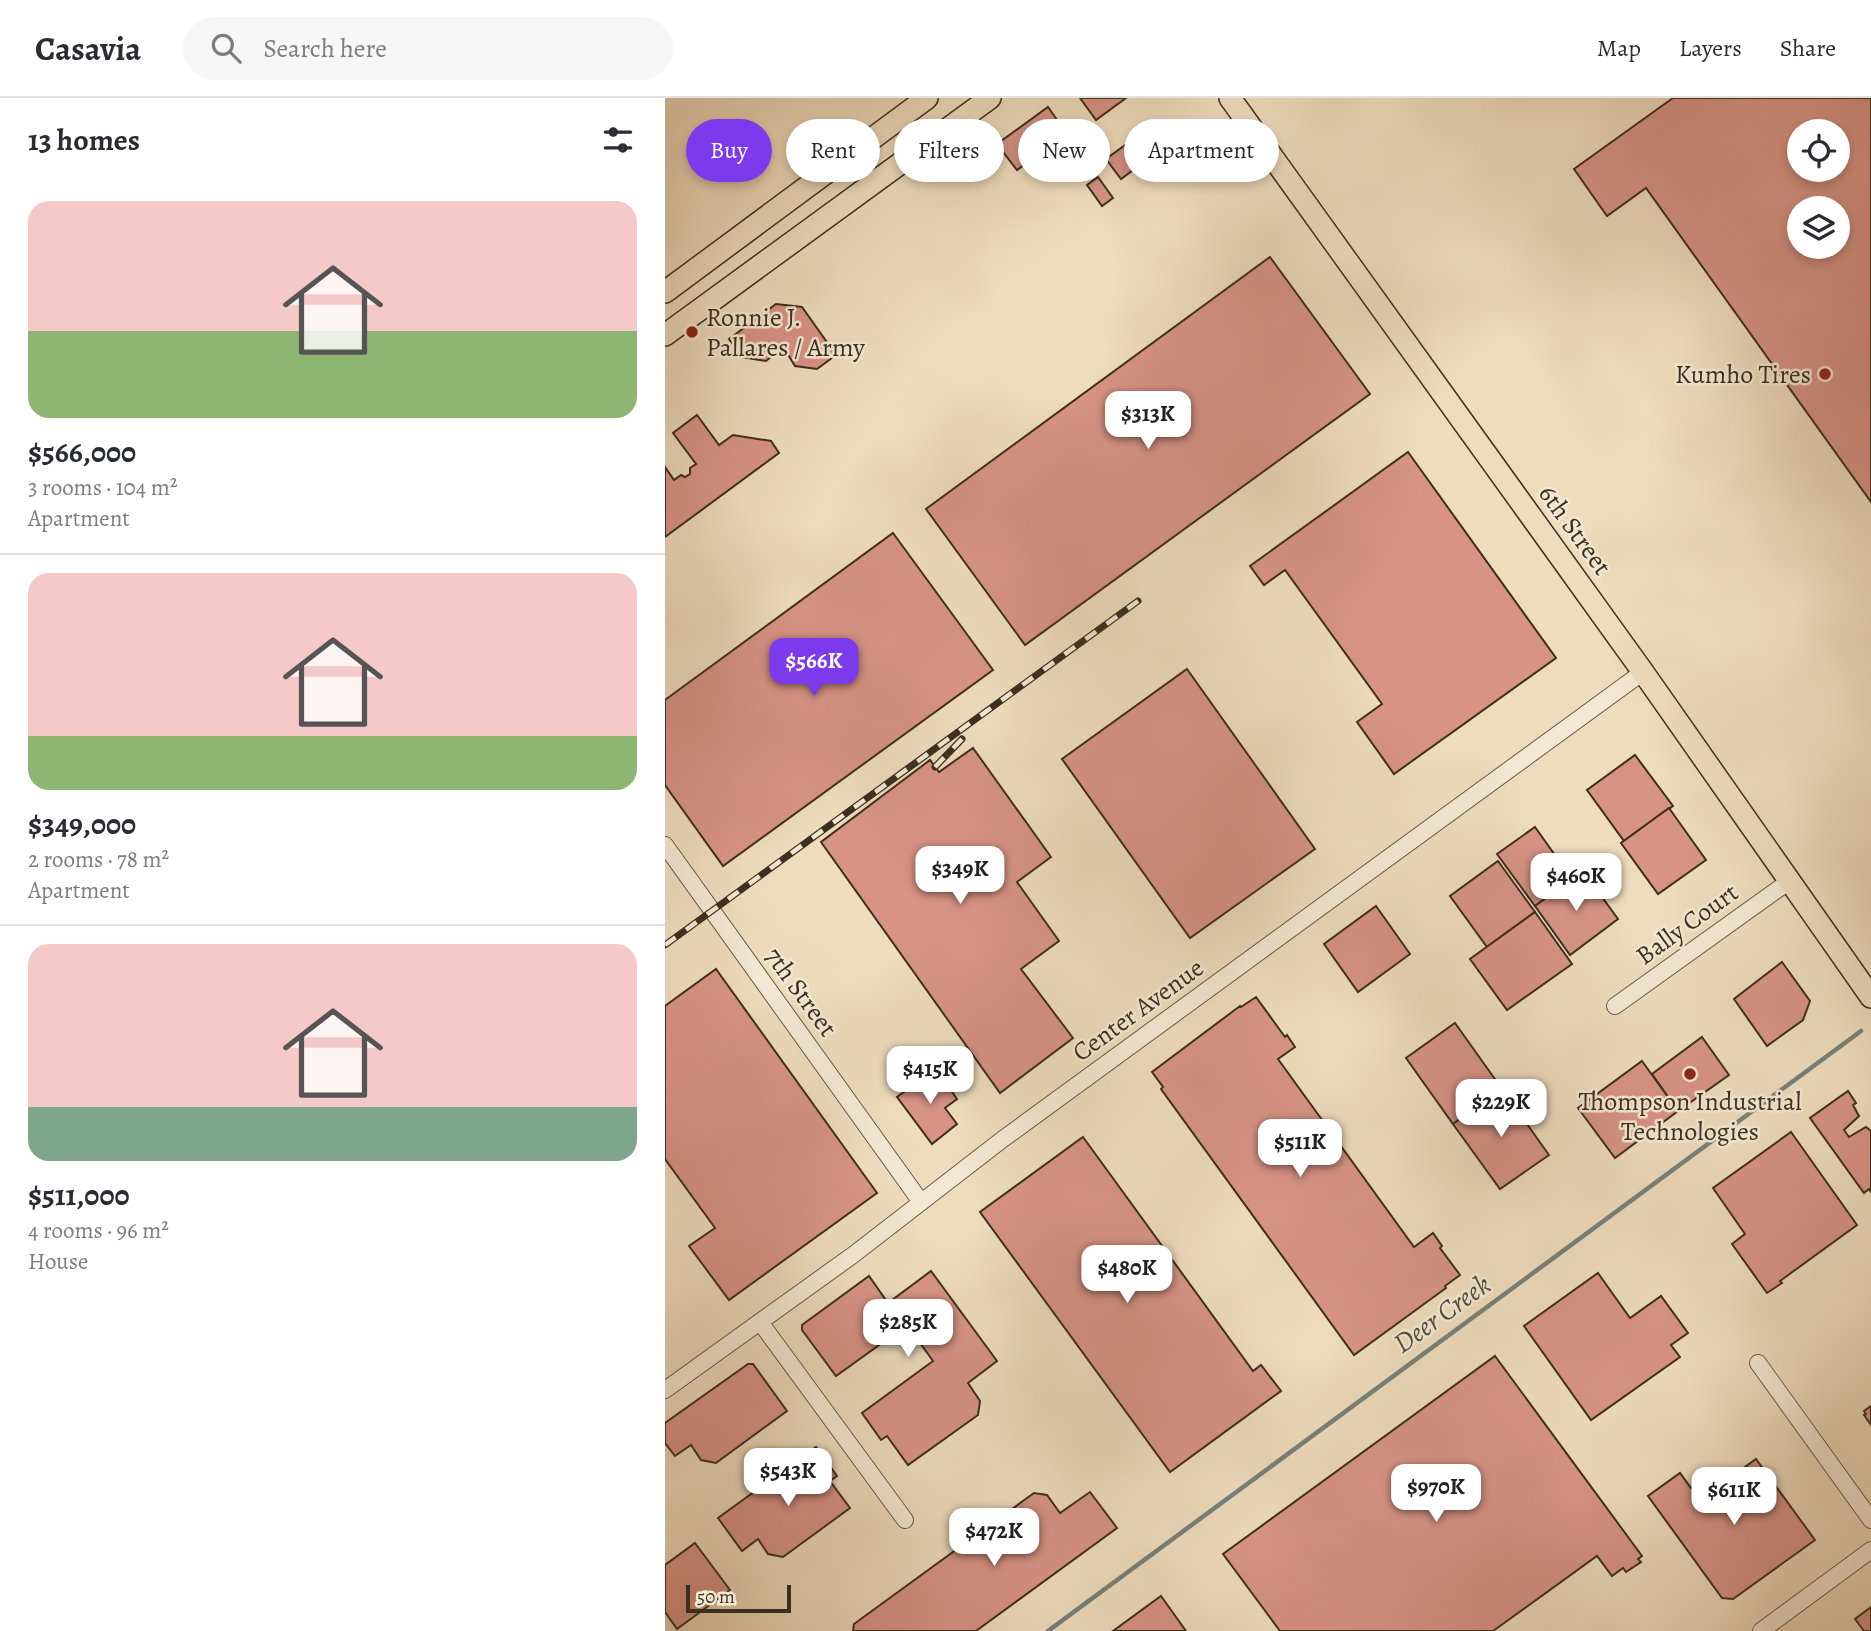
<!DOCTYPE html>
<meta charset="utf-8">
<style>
:root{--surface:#fff;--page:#f7f7f7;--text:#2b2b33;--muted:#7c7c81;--line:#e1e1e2;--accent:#7c3aed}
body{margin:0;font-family:Alegreya,serif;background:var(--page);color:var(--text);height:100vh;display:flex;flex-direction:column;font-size:26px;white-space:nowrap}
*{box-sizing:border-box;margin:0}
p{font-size:23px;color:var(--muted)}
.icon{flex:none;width:38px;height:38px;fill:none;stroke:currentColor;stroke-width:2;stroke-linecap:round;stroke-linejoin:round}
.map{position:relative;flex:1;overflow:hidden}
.drawer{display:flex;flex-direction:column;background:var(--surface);width:665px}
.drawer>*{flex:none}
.banner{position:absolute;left:21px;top:21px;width:665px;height:63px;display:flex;gap:14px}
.controls{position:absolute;left:1122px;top:21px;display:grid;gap:14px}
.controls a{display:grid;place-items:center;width:63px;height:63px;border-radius:50%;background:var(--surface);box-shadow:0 4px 10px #0003;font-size:35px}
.scale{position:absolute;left:21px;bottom:18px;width:105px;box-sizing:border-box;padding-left:7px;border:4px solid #3c2f20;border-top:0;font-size:19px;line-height:24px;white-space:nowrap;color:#3c2f20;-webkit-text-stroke:5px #f4e8d4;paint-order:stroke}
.price{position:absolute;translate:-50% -60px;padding:0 16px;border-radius:14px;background:#fff;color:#222;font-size:23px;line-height:46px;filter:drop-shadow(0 2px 4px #0008)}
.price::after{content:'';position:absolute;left:50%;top:42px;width:21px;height:16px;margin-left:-10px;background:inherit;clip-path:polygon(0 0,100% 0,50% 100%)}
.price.current{background:var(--accent);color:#fff}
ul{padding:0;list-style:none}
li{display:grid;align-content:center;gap:14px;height:371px;padding:0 28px}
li+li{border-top:2px solid var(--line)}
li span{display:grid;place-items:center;height:217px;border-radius:21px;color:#555}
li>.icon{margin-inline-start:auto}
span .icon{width:126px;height:126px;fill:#fffc;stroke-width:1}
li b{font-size:30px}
h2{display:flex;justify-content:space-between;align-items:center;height:84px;padding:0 28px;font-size:30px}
.chip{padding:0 24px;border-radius:32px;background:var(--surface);box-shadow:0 4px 10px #0003;font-size:24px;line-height:63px}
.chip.current{background:var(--accent);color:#fff}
header{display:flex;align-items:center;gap:42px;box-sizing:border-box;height:98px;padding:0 35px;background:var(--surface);border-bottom:2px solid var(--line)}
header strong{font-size:33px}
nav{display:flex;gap:38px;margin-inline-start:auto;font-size:24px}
.search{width:490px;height:63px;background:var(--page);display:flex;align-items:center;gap:18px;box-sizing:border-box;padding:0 24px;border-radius:38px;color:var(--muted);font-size:26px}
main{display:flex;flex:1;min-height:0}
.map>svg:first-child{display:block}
</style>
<header>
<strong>Casavia</strong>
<div class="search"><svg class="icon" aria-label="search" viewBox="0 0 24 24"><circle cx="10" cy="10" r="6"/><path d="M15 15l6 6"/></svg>Search here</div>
<nav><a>Map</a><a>Layers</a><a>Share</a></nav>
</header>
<main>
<section class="drawer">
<h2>13 homes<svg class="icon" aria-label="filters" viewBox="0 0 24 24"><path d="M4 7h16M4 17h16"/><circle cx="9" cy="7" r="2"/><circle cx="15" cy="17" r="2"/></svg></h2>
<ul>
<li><span style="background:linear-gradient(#f6c9c9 60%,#8fb573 0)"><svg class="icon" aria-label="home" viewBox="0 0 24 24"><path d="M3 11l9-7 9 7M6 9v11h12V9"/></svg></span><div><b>$566,000</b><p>3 rooms · 104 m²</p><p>Apartment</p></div></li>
<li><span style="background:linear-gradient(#f6c9c9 75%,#8fb573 0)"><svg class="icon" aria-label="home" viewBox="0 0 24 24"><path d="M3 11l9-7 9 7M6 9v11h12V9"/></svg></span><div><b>$349,000</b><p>2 rooms · 78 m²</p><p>Apartment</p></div></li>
<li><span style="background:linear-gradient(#f6c9c9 75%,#7fa58c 0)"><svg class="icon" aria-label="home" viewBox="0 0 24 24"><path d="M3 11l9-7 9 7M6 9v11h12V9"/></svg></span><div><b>$511,000</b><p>4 rooms · 96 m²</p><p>House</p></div></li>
</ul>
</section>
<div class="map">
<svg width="1206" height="1533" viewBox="0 0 1206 1533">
<rect width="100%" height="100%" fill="#eedcbd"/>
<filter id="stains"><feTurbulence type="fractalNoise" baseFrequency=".00286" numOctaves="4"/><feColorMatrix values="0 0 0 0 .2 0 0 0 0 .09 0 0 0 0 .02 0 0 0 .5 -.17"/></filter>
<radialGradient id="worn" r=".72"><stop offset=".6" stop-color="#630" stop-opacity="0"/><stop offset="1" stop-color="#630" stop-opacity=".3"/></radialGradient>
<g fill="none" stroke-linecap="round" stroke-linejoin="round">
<polyline stroke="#76827c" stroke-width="4.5" points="383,1533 1196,933"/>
</g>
<g fill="#d89386" stroke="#3c2f20" stroke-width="2" fill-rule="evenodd">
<polygon points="415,0 461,0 431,22"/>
<path d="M1008,0H1206V404L981,90L942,118L909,71ZM1134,33H1172V72H1134ZM1134,110H1172V149H1134Z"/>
<polygon points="383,9 402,36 352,72 332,46"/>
<polygon points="485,29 499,49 456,81 441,61"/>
<polygon points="433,79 448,100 437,108 422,87"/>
<polygon points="605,159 705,296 360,547 261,411"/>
<polygon points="111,206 137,209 171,257 152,271 130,268 122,255 112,254 101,263 77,259 64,241"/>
<polygon points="32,317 54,347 68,337 106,343 114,355 0,439 0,369 9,382 16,377 20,379 25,376 25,370 31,366 8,335"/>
<polygon points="743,354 891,560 729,676 692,624 717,606 620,472 599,487 585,468"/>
<polygon points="228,435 328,572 58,768 0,687 0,602"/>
<polygon points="522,571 650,751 525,840 397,661"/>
<polygon points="308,650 386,759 352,784 394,843 356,871 408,940 335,995 156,744 265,662 274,674"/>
<polygon points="970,657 1008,708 959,743 922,692"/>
<polygon points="1004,710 1041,762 993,796 956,745"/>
<polygon points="870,729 907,781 870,808 832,756"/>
<polygon points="833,763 870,814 822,849 785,798"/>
<polygon points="918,773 953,821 905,857 870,808"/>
<polygon points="711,808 745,856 693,894 659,846"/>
<polygon points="870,814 907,866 842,912 805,861"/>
<polygon points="1117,864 1145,903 1138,922 1102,948 1069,901"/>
<polygon points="51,871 212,1095 64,1202 24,1148 50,1130 0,1061 0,908"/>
<polygon points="591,899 620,939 622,937 630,949 613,961 749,1149 768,1135 777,1148 775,1150 795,1177 780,1188 781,1190 689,1257 496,991 498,989 487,974 575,908 576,909"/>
<polygon points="790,925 837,991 788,1026 741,960"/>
<polygon points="1037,939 1064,977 1013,1013 987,976"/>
<polygon points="977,963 1013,1013 950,1060 913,1010"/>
<polygon points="271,971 292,1001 280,1010 292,1026 267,1046 232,999"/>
<polygon points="837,991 884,1057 835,1091 788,1026"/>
<polygon points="1183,993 1191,1005 1188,1007 1194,1018 1179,1032 1184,1039 1201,1029 1206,1033 1206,1094 1204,1091 1199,1095 1145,1020"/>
<polygon points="1126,1034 1192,1127 1115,1183 1117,1185 1102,1195 1067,1146 1080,1136 1048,1090"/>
<polygon points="418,1039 588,1273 596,1267 616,1293 505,1374 315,1114"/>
<polygon points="266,1173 332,1263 303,1285 315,1303 313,1317 243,1367 222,1338 216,1342 197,1315 268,1263 242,1227 171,1278 137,1232 137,1227 204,1178 223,1205"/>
<polygon points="933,1175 965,1220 996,1198 1023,1235 1006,1247 1015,1259 926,1322 859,1228"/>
<polygon points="830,1258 977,1458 973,1461 976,1464 961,1474 958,1470 947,1478 932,1458 828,1533 615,1533 558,1456"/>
<polygon points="83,1266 88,1266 122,1313 51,1365 36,1362 26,1347 10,1358 0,1345 0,1325"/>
<polygon points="1206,1308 1206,1327 1199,1317 1201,1316 1199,1313"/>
<polygon points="151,1349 172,1378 165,1383 185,1410 118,1459 103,1456 93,1441 77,1453 53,1420"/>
<polygon points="1091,1361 1150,1442 1068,1501 1057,1500 983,1398 1015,1375 1026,1390 1034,1384 1043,1396"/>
<polygon points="425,1394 452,1430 311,1533 188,1533 189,1526 369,1395 382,1397 395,1415"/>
<polygon points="30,1445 65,1492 12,1531 0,1514 0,1467"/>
<polygon points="496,1498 521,1533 448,1533"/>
<polygon points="1206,1509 1206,1533 1199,1533 1190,1521"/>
</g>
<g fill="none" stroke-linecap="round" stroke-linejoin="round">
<g stroke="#685a47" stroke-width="18">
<g id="minor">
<polyline points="0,747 256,1104"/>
<polyline points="950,908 1123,784"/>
<polyline points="95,1224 240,1422"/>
<polyline points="1093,1265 1206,1422"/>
<polyline points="0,1292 188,1157 338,1041 978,574"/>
<polyline points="1096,1533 1206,1452"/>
</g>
</g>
<g stroke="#3c2f20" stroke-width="24">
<g id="major">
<polyline points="565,0 978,574 1206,899"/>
<polyline points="0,194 262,0"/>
<polyline points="0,237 325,0"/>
</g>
</g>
<use href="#minor" stroke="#f4e8d4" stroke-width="16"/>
<use href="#major" stroke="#eedcbd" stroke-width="21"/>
<g stroke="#3c2f20" stroke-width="7">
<g id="rail">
<polyline points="270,669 297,641"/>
<polyline points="0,847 473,503"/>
</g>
</g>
<use href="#rail" stroke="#f4e8d4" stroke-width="4.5" stroke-dasharray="13" stroke-linecap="butt"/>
</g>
<g fill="#8f2418" stroke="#f4e8d4" stroke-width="2.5">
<circle cx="27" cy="234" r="7"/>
<circle cx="1160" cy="276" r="7"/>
<circle cx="1025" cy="976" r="7"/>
</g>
<g text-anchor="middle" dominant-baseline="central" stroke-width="5" stroke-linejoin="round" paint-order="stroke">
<g font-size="26" fill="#3c2f20" stroke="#f4e8d4" text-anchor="start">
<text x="41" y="219">Ronnie J.<tspan x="41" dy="30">Pallares / Army</tspan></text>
<text x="1146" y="276" text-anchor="end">Kumho Tires</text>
<text x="1025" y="1003" text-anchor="middle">Thompson Industrial<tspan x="1025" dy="30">Technologies</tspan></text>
</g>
<g font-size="26" fill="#3c2f20" stroke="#f4e8d4">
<text transform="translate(910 432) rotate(54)">6th Street</text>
<text transform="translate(1022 826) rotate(-36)">Bally Court</text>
<text transform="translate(136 894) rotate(54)">7th Street</text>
<text transform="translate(473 912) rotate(-36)">Center Avenue</text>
</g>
<g font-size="28" font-style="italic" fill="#4f4b3f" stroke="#f4e8d4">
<text transform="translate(777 1216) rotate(-36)">Deer Creek</text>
</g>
</g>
<rect width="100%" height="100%" filter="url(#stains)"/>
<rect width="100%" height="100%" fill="url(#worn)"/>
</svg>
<div class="controls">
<a><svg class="icon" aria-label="locate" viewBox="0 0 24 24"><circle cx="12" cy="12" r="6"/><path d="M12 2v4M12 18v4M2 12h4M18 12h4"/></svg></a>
<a><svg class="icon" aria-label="layers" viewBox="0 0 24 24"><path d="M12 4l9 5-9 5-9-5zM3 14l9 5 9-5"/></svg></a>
</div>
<div class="scale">50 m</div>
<b class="price" style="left:483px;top:353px">$313K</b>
<b class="price current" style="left:149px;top:600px">$566K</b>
<b class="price" style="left:295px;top:808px">$349K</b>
<b class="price" style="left:911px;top:815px">$460K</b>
<b class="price" style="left:265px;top:1008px">$415K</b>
<b class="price" style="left:836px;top:1041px">$229K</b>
<b class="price" style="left:635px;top:1081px">$511K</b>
<b class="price" style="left:462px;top:1207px">$480K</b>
<b class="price" style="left:243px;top:1261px">$285K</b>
<b class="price" style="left:123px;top:1410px">$543K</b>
<b class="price" style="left:771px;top:1426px">$970K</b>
<b class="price" style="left:1069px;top:1429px">$611K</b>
<b class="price" style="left:329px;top:1470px">$472K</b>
<div class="banner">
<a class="chip current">Buy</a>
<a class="chip">Rent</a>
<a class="chip">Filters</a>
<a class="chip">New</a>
<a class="chip">Apartment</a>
</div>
</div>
</main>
